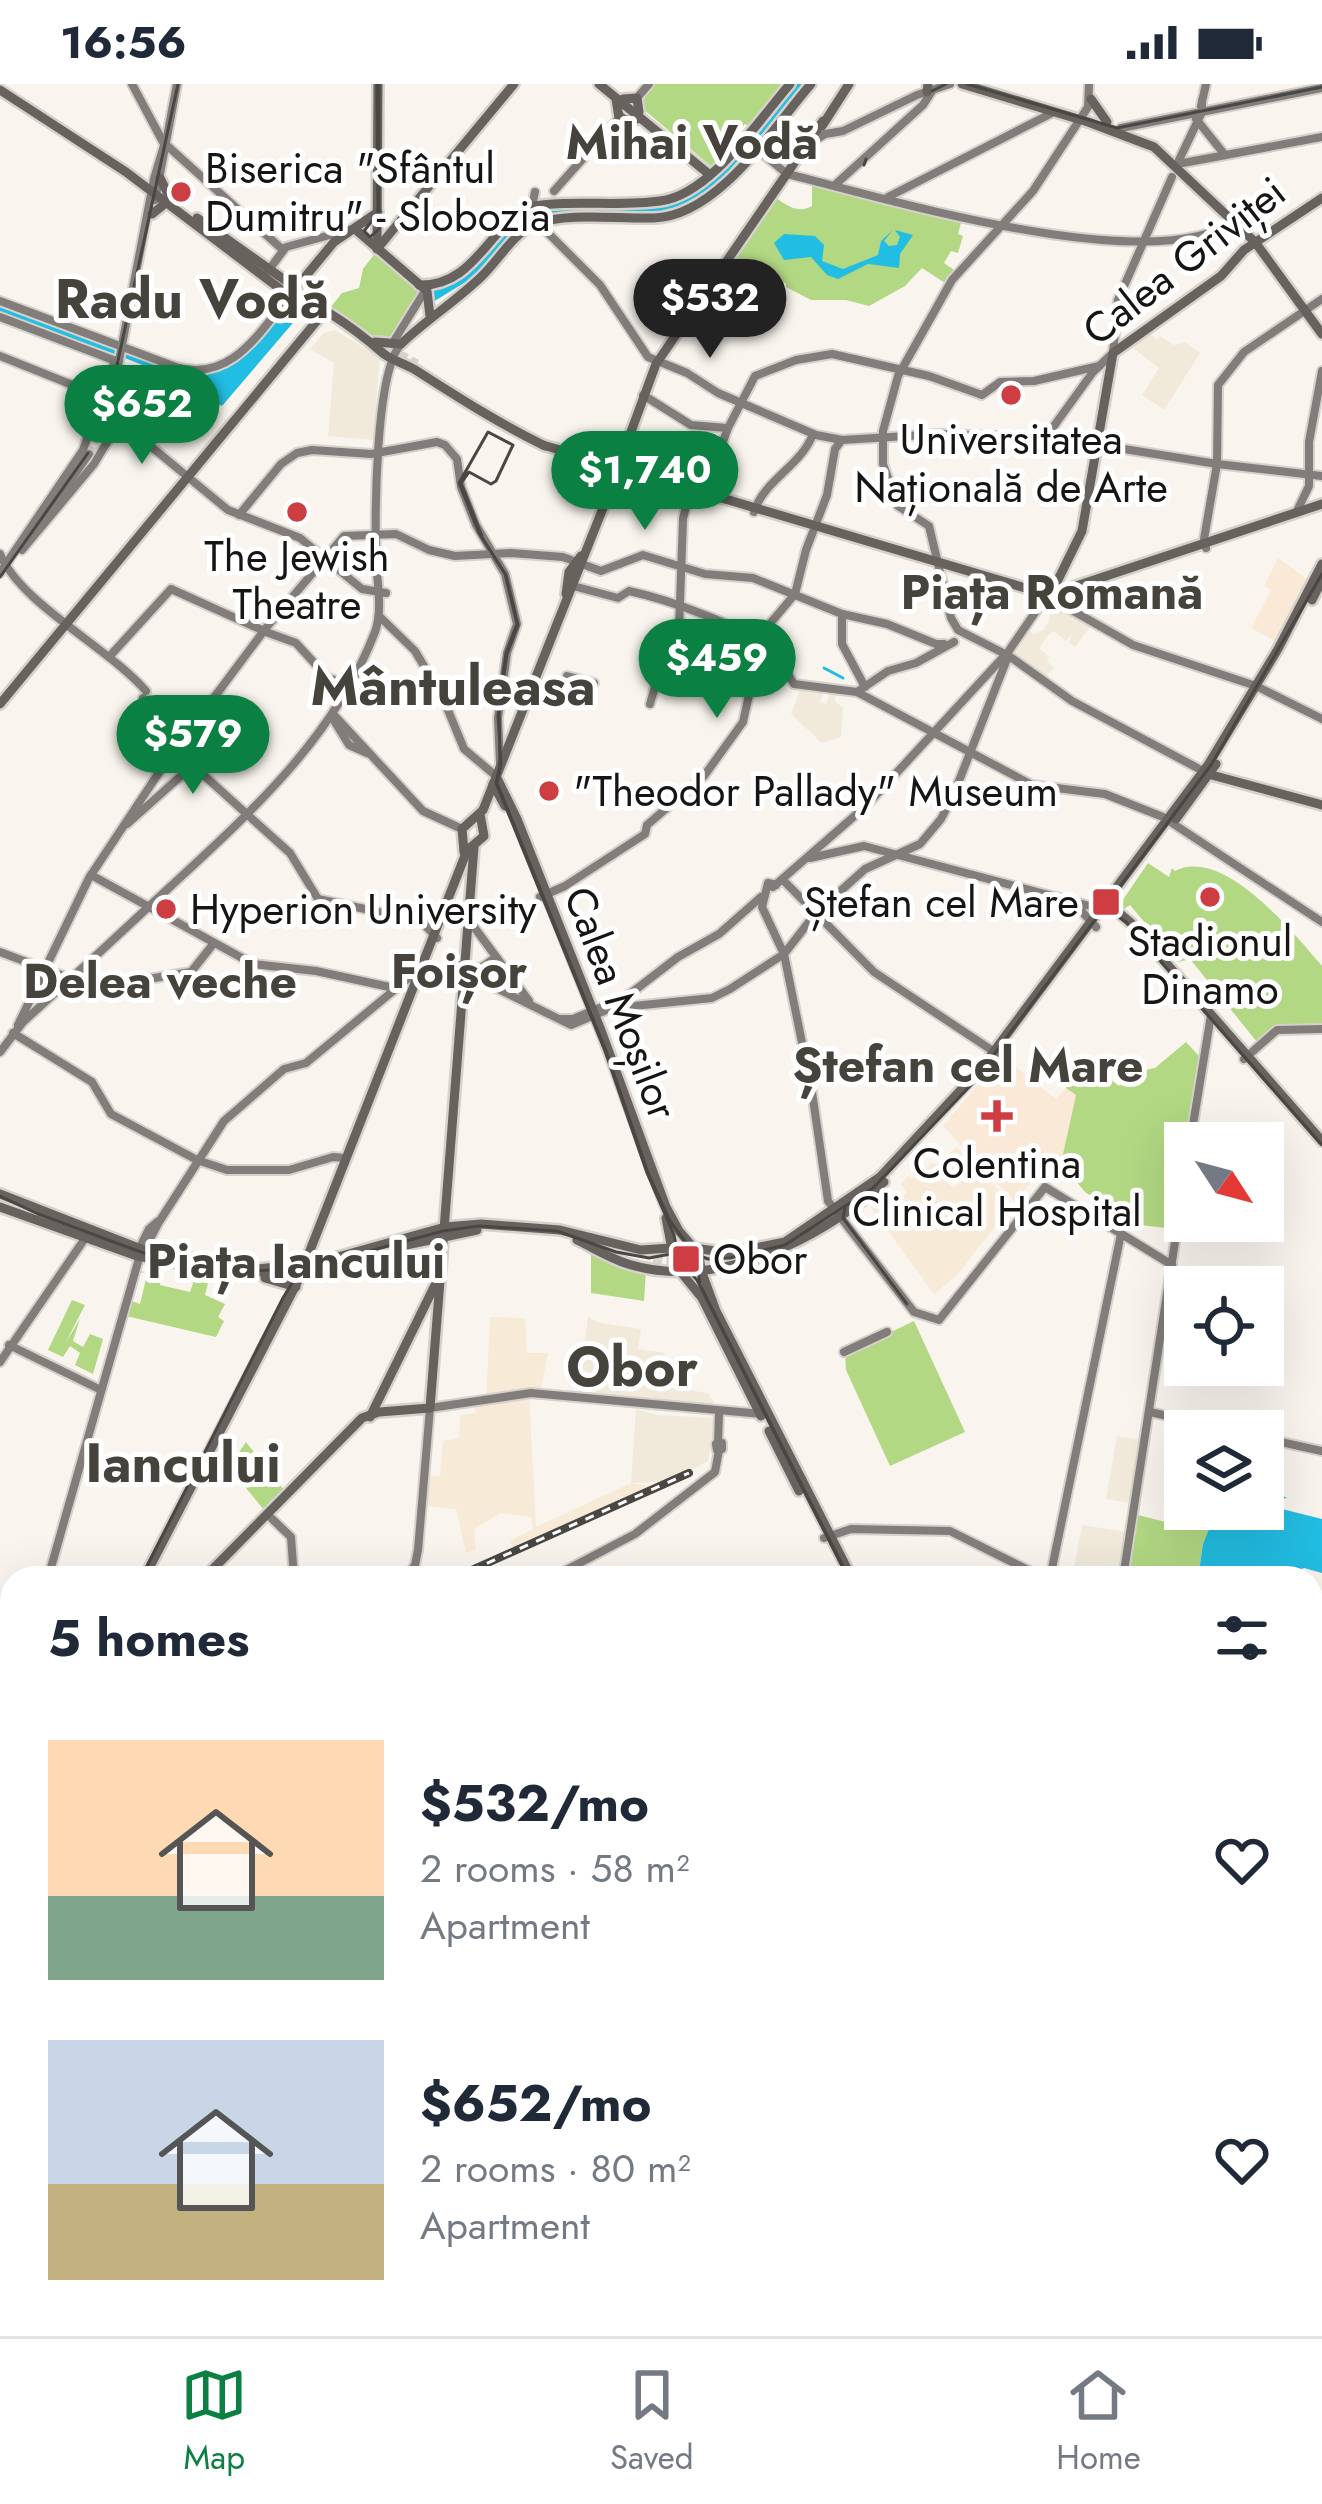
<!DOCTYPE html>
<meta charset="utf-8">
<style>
:root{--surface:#fff;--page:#f2f2f3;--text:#1f2937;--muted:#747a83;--line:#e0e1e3;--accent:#0b8043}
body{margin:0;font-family:Jost,sans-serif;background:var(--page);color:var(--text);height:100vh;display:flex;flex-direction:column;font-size:45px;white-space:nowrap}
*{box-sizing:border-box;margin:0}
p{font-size:39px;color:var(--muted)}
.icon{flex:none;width:66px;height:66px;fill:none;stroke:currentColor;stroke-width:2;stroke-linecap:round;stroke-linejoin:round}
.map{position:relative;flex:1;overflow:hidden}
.side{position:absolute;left:0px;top:1482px;width:1323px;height:771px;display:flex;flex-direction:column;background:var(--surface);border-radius:36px 36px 0 0;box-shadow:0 12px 48px #0002}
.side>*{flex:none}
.needle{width:78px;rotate:126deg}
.controls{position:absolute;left:1164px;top:1038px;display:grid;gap:24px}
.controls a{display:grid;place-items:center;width:120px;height:120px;border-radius:0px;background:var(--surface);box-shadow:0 12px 48px #0002;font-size:60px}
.price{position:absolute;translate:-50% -102px;padding:0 27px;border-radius:42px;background:var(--accent);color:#fff;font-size:39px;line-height:78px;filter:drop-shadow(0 3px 6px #0008)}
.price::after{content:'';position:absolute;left:50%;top:72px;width:36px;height:27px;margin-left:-18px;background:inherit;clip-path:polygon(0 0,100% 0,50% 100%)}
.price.on{background:#222;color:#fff}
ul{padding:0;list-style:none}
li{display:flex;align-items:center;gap:36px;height:300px;padding:0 48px}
li span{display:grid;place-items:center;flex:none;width:336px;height:240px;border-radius:0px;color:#555}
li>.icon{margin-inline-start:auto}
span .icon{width:144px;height:144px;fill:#fffc;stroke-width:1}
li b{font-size:51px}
h2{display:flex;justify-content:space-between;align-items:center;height:144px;padding:0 48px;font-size:51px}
.status{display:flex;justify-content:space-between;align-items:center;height:84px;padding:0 60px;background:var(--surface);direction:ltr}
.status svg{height:33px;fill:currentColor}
.tabs{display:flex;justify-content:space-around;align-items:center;height:168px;border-top:3px solid var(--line);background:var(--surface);font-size:33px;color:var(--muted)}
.tabs a{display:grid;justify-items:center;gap:6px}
.tabs .on{color:var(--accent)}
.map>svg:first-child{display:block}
</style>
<div class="status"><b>16:56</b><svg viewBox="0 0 49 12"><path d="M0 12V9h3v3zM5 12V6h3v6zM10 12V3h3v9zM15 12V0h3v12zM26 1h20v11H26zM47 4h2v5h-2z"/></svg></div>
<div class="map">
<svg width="1322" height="2252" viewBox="0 0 1322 2252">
<rect width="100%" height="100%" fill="#f9f5ee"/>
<g fill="#f1eadb">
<polygon points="334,246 380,273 373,356 328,352 334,279 310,265 324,249"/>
<polygon points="1146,246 1157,256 1160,252 1174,261 1185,258 1200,269 1164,326 1142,311 1159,284 1128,260"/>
<polygon points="1067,523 1093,539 1075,563 1069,559 1072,550 1066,557 1054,547 1047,552 1039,565 1049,572 1047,578 1055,584 1045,592 1015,569 1030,547 1034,550 1045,545 1051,530"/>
<polygon points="801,604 824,606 820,618 826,620 831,607 836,607 835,617 843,624 841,653 822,659 791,630"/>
<polygon points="588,1233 600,1239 641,1245 638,1265 665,1269 661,1302 708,1309 716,1323 578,1310"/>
<polygon points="636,1325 657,1331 716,1334 708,1377 669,1398 631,1399"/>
<polygon points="1117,1352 1142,1356 1131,1419 1106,1415"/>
<polygon points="1082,1441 1127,1448 1120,1494 1083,1494 1084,1490 1074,1484"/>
</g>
<g fill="#f7ead6">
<polygon points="957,1063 966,1073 944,1094 952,1104 980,1086 1012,1121 957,1191 934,1210 872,1125 884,1117 888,1122 897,1117 907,1108 901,1100 908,1092 912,1095 932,1079 936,1081"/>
<polygon points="490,1233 525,1234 527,1269 548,1269 541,1304 529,1309 536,1443 631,1399 654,1403 514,1465 510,1457 533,1445 531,1433 501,1429 474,1445 476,1465 466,1469 456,1425 423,1422 426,1393 440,1392 443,1357 459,1354 460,1331 475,1329 475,1323 486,1321"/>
</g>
<g fill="#fae9d7">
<polygon points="1278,474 1310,497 1277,558 1251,544 1271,506 1264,502"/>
<polygon points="1002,972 1056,1015 1066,1004 1076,1011 1063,1070 1068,1084 1060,1091 1046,1080 1015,1118 943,1042"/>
</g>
<g fill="#b2d883">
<polygon points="655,0 786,0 749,42 745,40 740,45 713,84 642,24 640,17"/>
<path d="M812,100L962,135L958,150L963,152L958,169L951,167L944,179L954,186L945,199L922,184L905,202L869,222L846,216H811L786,203V199L753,187L737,176L736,170L776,114C788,122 798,130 812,122Z"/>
<polygon points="376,168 420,205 391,255 376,255 330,224 342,209 359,204 363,185"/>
<path d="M1148,779L1169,793L1172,784L1175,787C1223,762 1292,847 1322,882V942L1278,944L1257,958L1190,875L1178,878L1130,821L1121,827L1118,823Z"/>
<polygon points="1186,958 1199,972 1174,1145 1132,1140 1085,1108 1070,1090 1063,1070 1076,1011 1066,1004 1087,978 1119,1002 1129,989 1155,984"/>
<polygon points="591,1170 646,1187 644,1217 591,1209"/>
<polygon points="139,1187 145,1188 140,1189 132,1217 140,1220 147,1191 161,1192 160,1201 190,1208 194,1196 208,1199 205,1211 225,1220 218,1233 224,1237 216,1253 126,1232"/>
<polygon points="72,1216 85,1221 65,1260 80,1235 73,1257 83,1263 90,1250 103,1255 93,1290 75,1281 80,1269 70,1262 63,1273 48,1266"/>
<polygon points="914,1237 965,1348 890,1382 846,1286 845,1270"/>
<polygon points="246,1358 284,1406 264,1426 229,1383"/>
<polygon points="1199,1425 1217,1425 1203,1460 1198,1494 1129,1494 1138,1431 1181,1442"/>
</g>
<g fill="#22bde2">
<path d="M795,0H807L706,112L665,130L529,137L477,191L433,218L431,204C476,196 489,153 525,130C583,115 651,138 703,103Z"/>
<polygon points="893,146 884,157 889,162 897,161 900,153 895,146 913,151 900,170 899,184 868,180 838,195 827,191 811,173 784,176 774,159 784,150 815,152 824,161 822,177 843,185 878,171 881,157"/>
<path d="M291,215L304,226L222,322C157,279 74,257 0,230V222L178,287C232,302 261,250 291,215Z"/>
<polygon points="1279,1410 1287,1414 1280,1415 1278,1424 1322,1435 1322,1489 1304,1484 1281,1494 1198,1494 1203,1460 1217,1425 1263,1425 1263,1416 1278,1419"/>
<polygon points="12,2132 12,2241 54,2241 55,2252 0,2251 0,2137"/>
</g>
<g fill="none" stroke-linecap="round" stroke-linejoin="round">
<polyline stroke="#22bde2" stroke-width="3" points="824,584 843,594"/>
<polyline stroke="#d7d3cd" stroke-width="8" stroke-dasharray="8 4" stroke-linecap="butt" points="89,370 110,322"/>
<g stroke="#d7d3cd" stroke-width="9" stroke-dasharray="9 4.5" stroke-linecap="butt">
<polyline points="375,257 417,280"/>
<polyline points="654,1171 711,1171"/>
<polyline points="653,1180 711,1179"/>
</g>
<g stroke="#d5d1cb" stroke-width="12">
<g id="secondary">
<polyline points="132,0 163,58 283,166"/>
<polyline points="1089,0 1088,23 1033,107 952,196 898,292 883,347 883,380 898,422 929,442 951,534 958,546 1009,572 1072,617 1203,687"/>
<polyline points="635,16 649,0"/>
<polyline points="1201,22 1206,0"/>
<polyline points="1196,35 1225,71"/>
<polyline points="1121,44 1322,4"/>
<polyline points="809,60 825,50 843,47 917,11 950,0"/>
<path d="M757,65L787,90C885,114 1156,197 1238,135"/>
<polyline points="1179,76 1202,28 1202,17"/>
<polyline points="1183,79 1322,53"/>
<polyline points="836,100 923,21 932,7"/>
<polyline points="554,107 621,32"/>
<polyline points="535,108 532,122 543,144 600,201 648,273 687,289 718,309 816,351 842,356 940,350 1056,354 1217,380 1322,392"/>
<polyline points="888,113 1052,29"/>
<polyline points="155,116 177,0"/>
<polyline points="268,187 286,163 352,145"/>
<path d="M0,217L176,283C232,299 260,247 291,210"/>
<polyline points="0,233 116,277"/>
<polyline points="392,260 428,202"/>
<polyline points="0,272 80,304 228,426 300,454 362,505 386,509"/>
<polyline points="643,311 691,341 727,344"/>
<polyline points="111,318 154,95 166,55"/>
<polyline points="1046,353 1093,288 1113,269 1118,216 1172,93"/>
<polyline points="702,414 728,344 755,292 796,276 832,270 929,292 982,311 1000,298 1034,297 1099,282"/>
<path d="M754,428C763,397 802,381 813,350"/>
<polyline points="1296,429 1309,402 1309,358 1322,287"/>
<polyline points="239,431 281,380 297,369 312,366 371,370 437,358 445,361 457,375 461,403 476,441 505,490 517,540 507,569 498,634 500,679"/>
<polyline points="38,443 89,370"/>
<polyline points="1206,464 1204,455 1217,380 1218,301 1244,268 1322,215"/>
<polyline points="22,466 94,380 112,350 112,325"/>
<path d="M0,470C21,520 108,563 146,607"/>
<polyline points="0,489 83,366 115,276"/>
<path d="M573,502L618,514L629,507C666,515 745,542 773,568C782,576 787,590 794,600L857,608L1032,701L1105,710L1163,733L1322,838"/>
<polyline points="1061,520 1133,561 1256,602 1322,635"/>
<polyline points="842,530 842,560 865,603"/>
<polyline points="379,532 415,567 443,614 464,665 496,692"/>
<polyline points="266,544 344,452 396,450 429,466 455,472 511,469 563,473 601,487 643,471 705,490 753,494 842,530 887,540 936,560 944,560"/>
<polyline points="266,548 296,559 328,594 365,606 393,607 432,596"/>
<polyline points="109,573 171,505 262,546"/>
<polyline points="567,592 594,599"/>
<polyline points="857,608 888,587 916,579 954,558"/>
<polyline points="143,614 156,641 175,664"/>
<polyline points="650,620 664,571 679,545 683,435 690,405"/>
<polyline points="333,630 423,727 462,745"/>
<polyline points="333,635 349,661 367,669"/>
<polyline points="177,663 263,548"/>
<polyline points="178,668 290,769 318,815 421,837 437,854"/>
<polyline points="127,740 191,683"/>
<polyline points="810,774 864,762 1101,825"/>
<polyline points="91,791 253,880 316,887 394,904"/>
<polyline points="783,796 874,888 999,971"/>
<polyline points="776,801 768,799 762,823 784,870 812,1008 828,1117 914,1228 939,1236 1045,1103 1172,1181"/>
<polyline points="773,803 866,722 1008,568 1043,517"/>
<polyline points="540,813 565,802 645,750 647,741 704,692 743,638 763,548 795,510 806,466 827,411 835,365 841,357"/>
<polyline points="1076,821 1096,843"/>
<polyline points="468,842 474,843 529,917"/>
<polyline points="0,868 77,897 124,899 191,888 214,859"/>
<polyline points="459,881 464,895 484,898 571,941 616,922"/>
<polyline points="459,881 481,884 496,873"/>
<polyline points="614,924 712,914 730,905 784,870 816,829 865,785 920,760 941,735 953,712 1007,575"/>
<polyline points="561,935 573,935 626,913 678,873 719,850 761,813"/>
<polyline points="18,941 89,794 174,666"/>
<polyline points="13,949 92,998 111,1030 197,1076 227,1086 289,1086 333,1073 345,1074"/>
<path d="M0,968L23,938C73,893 122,848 171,802C252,727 334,654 375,548C383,526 377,498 376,475C375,432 375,289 401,260"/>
<polyline points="1244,975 1277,946 1322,945"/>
<polyline points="1190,1059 1211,931"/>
<polyline points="139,1165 149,1145 157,1138"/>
<polyline points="9,1261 101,1306"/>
<polyline points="844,1268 887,1248"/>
<polyline points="0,1278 86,1153"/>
<polyline points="430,1324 531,1309 762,1330"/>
<polyline points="1150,1328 1233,1347"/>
<polyline points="1263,1354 1322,1367"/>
<polyline points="718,1359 719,1330"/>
<polygon points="722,1359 722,1365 717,1366 716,1360"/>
<polyline points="267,1430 291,1453 294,1494"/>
<polyline points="824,1454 851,1445 950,1447 1044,1494"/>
<polyline points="48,1494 138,1178 159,1138 224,1037 284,985 306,979 410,893 416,894"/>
<polyline points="406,1494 415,1481 418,1466 430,1324"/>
<polyline points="551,1494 635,1450 715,1388 719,1366"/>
<polyline points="1050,1494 1121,1150"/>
<polyline points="1123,1494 1185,1093"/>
<polyline points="1311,1656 1322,1658"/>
<polyline points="0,1768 12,1779"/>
<polyline points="0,1777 12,1787"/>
<polyline points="0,2056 12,2061"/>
<polyline points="1311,2104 1322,2108"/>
<polyline points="479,2241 483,2252"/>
<polyline points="486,2241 491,2252"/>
<polyline points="1302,2241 1319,2249"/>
<polyline points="698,2247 733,2241"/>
<polyline points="193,2252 230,2241"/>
<polyline points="1016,2252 1016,2241"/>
<polyline points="1122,2252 1125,2241"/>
<polyline points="1221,2252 1224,2241"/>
</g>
</g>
<g stroke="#d5d1cb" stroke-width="14">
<g id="primary">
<polyline points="599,0 710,91"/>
<polyline points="962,0 1088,38 1154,63 1255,158 1322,250"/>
<path d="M0,6L126,88L283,207C320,219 354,244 384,270C393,277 407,280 417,287C459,314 500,340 545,362"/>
<polyline points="927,8 928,0"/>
<polyline points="616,15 619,34 631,37 640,34"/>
<polyline points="623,15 637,14 639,28"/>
<polyline points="1091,15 1107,38"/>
<polyline points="822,42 849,0"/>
<polyline points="160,94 170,114"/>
<polyline points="152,130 167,118"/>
<polyline points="197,134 296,204"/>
<polyline points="355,145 427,207 430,232"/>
<polyline points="377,155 378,0"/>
<polyline points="377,165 514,0"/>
<path d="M419,201C473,203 488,145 528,123C571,115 617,123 660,117C710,111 758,37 790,0"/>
<polyline points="295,205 334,158 378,128"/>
<path d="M375,258L401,260C426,236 456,217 481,193C499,176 511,152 534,140C569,128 616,135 654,134C718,132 772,45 811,0"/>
<polyline points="543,361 1049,511 1322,420"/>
<polyline points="582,380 616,393"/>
<polyline points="618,383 656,280 823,37"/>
<polyline points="615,393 640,396"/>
<polyline points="1054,504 1082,447 1113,269 1221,192 1244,166 1322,114"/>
<polyline points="1048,506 1043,517 1048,522 1059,522 1066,512"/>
<polyline points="566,510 569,488 581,472"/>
<polyline points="1312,516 1322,496"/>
<polyline points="0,620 325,227"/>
<polyline points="1208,690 1322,721"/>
<polyline points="496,692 517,735 602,949 666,1123 679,1147 699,1170 701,1186 716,1227 852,1494"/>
<polyline points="493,700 505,722"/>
<polyline points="1176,735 1216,680"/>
<polyline points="470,764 484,752 480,730"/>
<polyline points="464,768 462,745 483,726 615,394"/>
<polyline points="1101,825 1118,828 1131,839 1322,1057"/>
<polyline points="0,1110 146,1167 257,1185 316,1179 445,1143 481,1140 560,1146 641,1166 686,1163 730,1169 785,1158 880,1093 983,982 1208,681 1278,565 1322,480"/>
<polyline points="0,1123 137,1172 177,1179"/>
<polyline points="666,1134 675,1181 702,1214 761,1332"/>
<path d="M577,1156C594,1164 609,1174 628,1180C716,1207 820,1157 884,1098"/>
<polyline points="406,1161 477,1146"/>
<polyline points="241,1189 314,1185"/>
<polyline points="265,1194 296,1203"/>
<polyline points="370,1333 437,1197"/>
<polyline points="769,1347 799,1407"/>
<polyline points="144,1494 298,1197 468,764"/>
<polyline points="204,1494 362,1334 379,1328 430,1324 474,763"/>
<polyline points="0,1716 12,1703"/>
<polyline points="946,2252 946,2241"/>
</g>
</g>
<use href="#secondary" stroke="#827d7a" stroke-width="8"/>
<use href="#primary" stroke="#67625e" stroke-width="9"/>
<g stroke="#494744" stroke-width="3">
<polyline points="377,0 378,129 364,147 370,153 379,145 379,0"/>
<polyline points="967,0 1117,44 1322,3"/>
<polyline points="932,7 946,0"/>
<polyline points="864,81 866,75"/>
<polyline points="109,318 178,0"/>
<polyline points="0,493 88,369"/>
<polyline points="1101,832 1113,829 1126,838 1322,1061"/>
<polyline points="0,1112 38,1130 149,1171 256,1187 310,1183 443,1147 479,1142 557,1147 616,1168 649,1174 687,1167 708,1175 730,1174 785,1161 873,1104 971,1001 1211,681 1322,490"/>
<polyline points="845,1124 843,1134 907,1220"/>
<polyline points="141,1494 283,1214 297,1191 292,1186"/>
<polyline points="848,1494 697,1196 679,1177 674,1151 647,1089 605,967 496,699 500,681 499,617 506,569 517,540 505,490 479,449 459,399 488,348 513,361 496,397 491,400 469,388 461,399 483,455 506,491 518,541 507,570 498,631 501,680 497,699 606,967 648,1089 670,1137 696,1172 700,1201 849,1494"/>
<polyline points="0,1712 12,1699"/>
<polyline points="944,2252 944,2241"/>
</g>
<g stroke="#494744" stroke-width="8">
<g id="rail">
<polyline points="454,1494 689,1389"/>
<polyline points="483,2241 488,2252"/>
</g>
</g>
<use href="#rail" stroke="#fff" stroke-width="3" stroke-dasharray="9" stroke-linecap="butt"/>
</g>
<g fill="#cd3d42" stroke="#fff" stroke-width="4.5">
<circle cx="181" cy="108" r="12"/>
<circle cx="1011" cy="311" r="12"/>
<circle cx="297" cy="428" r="12"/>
<circle cx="549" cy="707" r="12"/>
<circle cx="1210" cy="813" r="12"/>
<rect x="1091" y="803" width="30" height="30" rx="6"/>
<circle cx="166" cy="825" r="12"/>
<path d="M991 1014h12v12h12v12h-12v12h-12v-12h-12v-12h12z"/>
<rect x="671" y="1160" width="30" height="30" rx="6"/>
</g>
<g text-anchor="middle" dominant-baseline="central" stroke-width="10" stroke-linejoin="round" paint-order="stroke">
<g font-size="42" fill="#161513" stroke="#fff" text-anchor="start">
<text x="205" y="84">Biserica "Sfântul<tspan x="205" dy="48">Dumitru" - Slobozia</tspan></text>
<text x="1011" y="355" text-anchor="middle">Universitatea<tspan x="1011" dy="48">Națională de Arte</tspan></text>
<text x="297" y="472" text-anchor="middle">The Jewish<tspan x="297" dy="48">Theatre</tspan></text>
<text x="573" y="707">"Theodor Pallady" Museum</text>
<text x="1079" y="818" text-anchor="end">Ștefan cel Mare</text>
<text x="190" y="825">Hyperion University</text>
<text x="1210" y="857" text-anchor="middle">Stadionul<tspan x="1210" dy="48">Dinamo</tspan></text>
<text x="997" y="1079" text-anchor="middle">Colentina<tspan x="997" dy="48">Clinical Hospital</tspan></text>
<text x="713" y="1175">Obor</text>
</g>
<g font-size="42" fill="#161513" stroke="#fff">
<text transform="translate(1184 177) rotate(-38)">Calea Griviței</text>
<text transform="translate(621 919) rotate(69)">Calea Moșilor</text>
</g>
<g font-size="48" font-weight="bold" fill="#45433c" stroke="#fff">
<text x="692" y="58">Mihai Vodă</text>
<text x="1052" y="508">Piața Romană</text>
<text x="459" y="887">Foișor</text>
<text x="160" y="897">Delea veche</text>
<text x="968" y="981">Ștefan cel Mare</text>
<text x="296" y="1177">Piața Iancului</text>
</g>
<g font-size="54" font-weight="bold" fill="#45433c" stroke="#fff">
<text x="192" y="215">Radu Vodă</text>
<text x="453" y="602">Mântuleasa</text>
<text x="632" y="1283">Obor</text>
<text x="183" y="1379">Iancului</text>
</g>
</g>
</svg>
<div class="controls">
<a><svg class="needle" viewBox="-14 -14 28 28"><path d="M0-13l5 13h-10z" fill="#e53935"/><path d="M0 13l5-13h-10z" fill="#747a83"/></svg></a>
<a><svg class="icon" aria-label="locate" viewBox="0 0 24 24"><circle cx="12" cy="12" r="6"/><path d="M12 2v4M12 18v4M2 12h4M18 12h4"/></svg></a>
<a><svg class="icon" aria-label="layers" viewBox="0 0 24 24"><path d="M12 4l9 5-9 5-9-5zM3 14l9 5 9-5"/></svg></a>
</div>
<b class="price on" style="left:710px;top:277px">$532</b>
<b class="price" style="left:142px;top:383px">$652</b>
<b class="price" style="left:645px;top:449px">$1,740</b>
<b class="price" style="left:717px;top:637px">$459</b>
<b class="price" style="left:193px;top:713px">$579</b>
<section class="side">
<h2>5 homes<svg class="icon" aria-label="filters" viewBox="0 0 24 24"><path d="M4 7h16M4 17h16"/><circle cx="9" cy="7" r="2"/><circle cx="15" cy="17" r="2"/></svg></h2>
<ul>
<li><span style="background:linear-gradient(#ffd9b3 65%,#7fa58c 0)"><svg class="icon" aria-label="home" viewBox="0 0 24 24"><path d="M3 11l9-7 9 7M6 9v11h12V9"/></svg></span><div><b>$532/mo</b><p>2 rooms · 58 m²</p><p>Apartment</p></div><svg class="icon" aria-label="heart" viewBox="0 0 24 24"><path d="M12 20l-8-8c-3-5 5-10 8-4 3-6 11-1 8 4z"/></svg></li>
<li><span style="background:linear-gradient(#c9d6e8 60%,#c2b280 0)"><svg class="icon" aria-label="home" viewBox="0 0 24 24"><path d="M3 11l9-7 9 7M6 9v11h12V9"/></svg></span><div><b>$652/mo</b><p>2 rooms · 80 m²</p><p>Apartment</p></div><svg class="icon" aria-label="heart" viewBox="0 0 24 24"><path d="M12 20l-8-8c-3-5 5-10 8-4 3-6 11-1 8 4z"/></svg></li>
</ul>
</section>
</div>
<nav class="tabs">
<a class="on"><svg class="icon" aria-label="map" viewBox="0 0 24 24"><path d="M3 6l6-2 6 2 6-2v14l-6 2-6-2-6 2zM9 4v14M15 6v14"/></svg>Map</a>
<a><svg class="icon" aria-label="saved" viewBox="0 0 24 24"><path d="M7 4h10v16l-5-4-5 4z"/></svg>Saved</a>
<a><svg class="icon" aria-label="home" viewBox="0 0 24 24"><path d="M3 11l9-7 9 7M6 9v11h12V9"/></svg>Home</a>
</nav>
